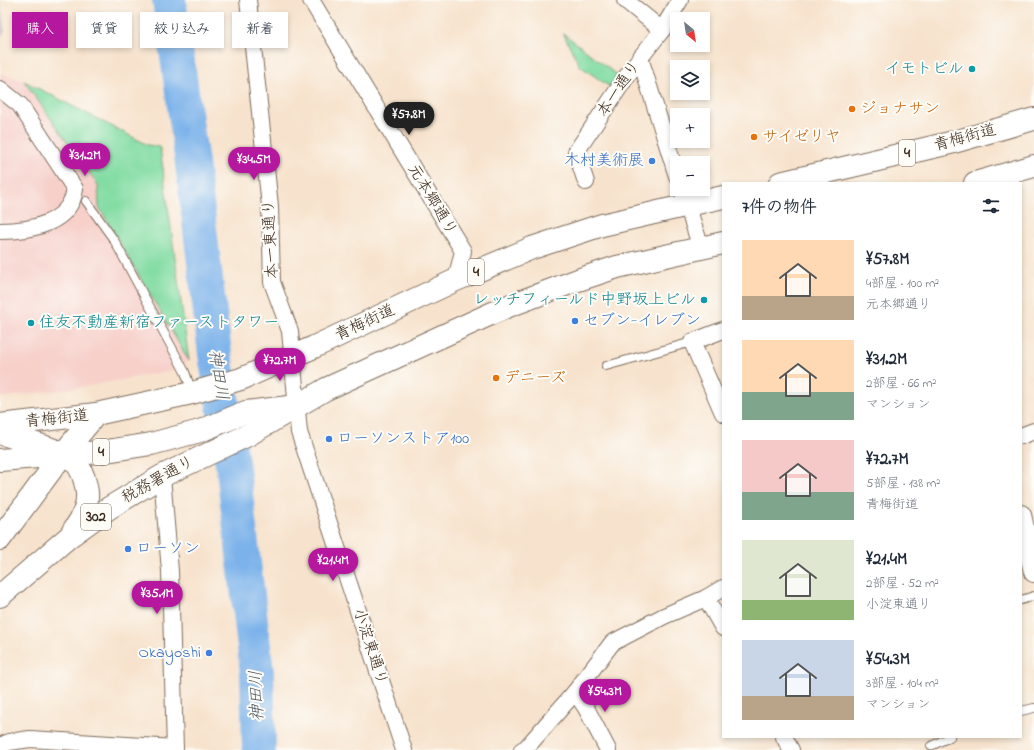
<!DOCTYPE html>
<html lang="ja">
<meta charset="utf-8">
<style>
:root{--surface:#fff;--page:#f6f6f7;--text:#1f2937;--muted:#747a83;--accent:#b5179e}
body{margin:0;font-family:"Indie Flower","Klee One",sans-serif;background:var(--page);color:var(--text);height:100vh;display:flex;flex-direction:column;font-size:15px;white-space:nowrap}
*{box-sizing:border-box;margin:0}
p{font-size:13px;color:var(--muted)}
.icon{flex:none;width:22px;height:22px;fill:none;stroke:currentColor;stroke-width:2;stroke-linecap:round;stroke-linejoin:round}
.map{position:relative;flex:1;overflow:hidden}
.drawer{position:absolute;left:722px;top:182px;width:300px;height:556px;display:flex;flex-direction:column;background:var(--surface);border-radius:0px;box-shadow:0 2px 6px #0003}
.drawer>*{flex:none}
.hud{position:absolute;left:12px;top:12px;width:380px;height:36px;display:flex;gap:8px}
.needle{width:26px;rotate:150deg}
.controls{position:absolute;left:670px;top:12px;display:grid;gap:8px}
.controls a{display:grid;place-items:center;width:40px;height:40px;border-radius:0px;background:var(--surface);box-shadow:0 2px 6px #0003;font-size:20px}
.price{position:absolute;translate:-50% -34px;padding:0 9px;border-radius:14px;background:var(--accent);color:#fff;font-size:13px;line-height:26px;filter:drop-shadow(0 1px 2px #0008)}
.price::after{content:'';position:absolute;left:50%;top:24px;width:12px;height:9px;margin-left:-6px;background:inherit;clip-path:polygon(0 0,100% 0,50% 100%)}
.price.selected{background:#222;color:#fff}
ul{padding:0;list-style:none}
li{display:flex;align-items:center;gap:12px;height:100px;padding:0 20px}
li span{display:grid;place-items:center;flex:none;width:112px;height:80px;border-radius:0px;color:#555}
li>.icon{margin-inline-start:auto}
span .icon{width:48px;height:48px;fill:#fffc;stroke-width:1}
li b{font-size:17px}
h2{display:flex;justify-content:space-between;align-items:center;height:48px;padding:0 20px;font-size:17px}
.tag{padding:0 14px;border-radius:0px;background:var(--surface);box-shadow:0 2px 6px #0003;font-size:14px;line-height:36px}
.tag.selected{background:var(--accent);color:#fff}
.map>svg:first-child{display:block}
</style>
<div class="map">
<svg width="1034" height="750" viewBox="0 0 1034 750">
<rect width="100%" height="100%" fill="#fdfcf7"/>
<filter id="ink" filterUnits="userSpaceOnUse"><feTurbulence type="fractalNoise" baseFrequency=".025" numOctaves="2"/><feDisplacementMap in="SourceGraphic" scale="8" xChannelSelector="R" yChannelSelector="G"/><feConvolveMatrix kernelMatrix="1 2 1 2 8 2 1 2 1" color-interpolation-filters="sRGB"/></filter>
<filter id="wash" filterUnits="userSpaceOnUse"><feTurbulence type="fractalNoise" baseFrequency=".012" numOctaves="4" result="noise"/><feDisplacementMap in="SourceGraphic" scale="16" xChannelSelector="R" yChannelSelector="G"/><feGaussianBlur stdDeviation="0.9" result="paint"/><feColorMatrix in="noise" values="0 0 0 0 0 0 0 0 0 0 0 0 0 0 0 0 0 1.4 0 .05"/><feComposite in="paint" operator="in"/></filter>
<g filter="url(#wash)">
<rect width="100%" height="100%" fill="#f7e3cd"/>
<polygon fill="#f7d0ca" points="0,73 24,81 98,185 99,207 189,361 174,370 89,386 0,398"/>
<polygon fill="#d2bec2" points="0,0 5,32 0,38"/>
<g fill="#82dca3" stroke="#5e8360">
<polygon points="563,33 617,75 610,87 580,66"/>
<polygon points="24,81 148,145 160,147 189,361 99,207 98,185"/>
</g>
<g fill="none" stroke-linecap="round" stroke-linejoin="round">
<polyline stroke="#7cb2ea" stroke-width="34" points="169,0 192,163 215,354 233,469 257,672 259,750"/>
</g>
</g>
<g filter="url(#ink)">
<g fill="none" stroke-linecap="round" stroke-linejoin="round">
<g stroke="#7d6b5b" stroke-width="10">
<g id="service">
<polyline points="86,201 114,240 185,372 192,392"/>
<polyline points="606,366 692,342"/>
<polyline points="1021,600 1034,596"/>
<polyline points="1021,711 1034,708"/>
<polyline points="931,746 950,737"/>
</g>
</g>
<g stroke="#7d6b5b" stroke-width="18">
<g id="minor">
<polyline points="248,0 270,206 272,282 290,331 299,432 404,750"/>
<polyline points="311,0 463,251 456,280"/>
<polyline points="625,0 662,30"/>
<polyline points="640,58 677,176"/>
<path d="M0,89L20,105L75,189C70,224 30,231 0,231"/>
<polyline points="586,182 576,152 633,67 662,30 680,0"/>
<polyline points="682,189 701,248"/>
<polyline points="723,330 692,342 723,413"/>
<polyline points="1021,436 1034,431"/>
<polyline points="162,476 170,571 175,750"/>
<polyline points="706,598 723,628"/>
<polyline points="575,692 586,708 608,750"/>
<polyline points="784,737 791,750"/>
<polyline points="0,746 9,742 30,739 175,748"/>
<polyline points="522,750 526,748 575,692 612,643 664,616 706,598 723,588"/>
</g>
</g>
<g stroke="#7d6b5b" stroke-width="22">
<polyline id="tertiary" points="1021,515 1034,572"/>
</g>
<g stroke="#7d6b5b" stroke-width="24">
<g id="primary">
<polyline points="780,183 954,142 1034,119"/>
<polyline points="975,183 1034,166"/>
<polyline points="0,425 96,414 192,393 241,379 314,347 456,280 532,248 602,225 723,197"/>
<path d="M0,433C20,440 59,448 74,461C81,467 84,477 86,486C90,504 83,517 73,531"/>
<polyline points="0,460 100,452 151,444 200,431 246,412 289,407"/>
<polyline points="0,539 63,454 96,414"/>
<polyline points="0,596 70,536 109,508 162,476 248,435 326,389 506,307 578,280 617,267 723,243"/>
</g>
</g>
<use href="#service" stroke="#fff" stroke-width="8"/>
<use href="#minor" stroke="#fff" stroke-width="16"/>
<use href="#tertiary" stroke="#fff" stroke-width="20"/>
<use href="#primary" stroke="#fff" stroke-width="22"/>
</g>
</g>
<g fill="#0f9aa8" stroke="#fdfcf7" stroke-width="1.5">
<circle cx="972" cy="69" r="4"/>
<circle cx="704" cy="300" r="4"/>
<circle cx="31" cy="323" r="4"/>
</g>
<g fill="#e8710a" stroke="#fdfcf7" stroke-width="1.5">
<circle cx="852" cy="109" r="4"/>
<circle cx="754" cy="137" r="4"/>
<circle cx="496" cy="378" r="4"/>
</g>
<g fill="#3f7fe0" stroke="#fdfcf7" stroke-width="1.5">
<circle cx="652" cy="161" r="4"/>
<circle cx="575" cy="321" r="4"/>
<circle cx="329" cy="439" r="4"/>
<circle cx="128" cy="549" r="4"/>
<circle cx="209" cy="653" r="4"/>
</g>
<g text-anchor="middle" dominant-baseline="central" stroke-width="4" stroke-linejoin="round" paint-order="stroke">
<g fill="#fdfcf7" stroke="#75695f" stroke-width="1">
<rect x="899" y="140" width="16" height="26" rx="3"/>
<rect x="468" y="259" width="16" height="26" rx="3"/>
<rect x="93" y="439" width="16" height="26" rx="3"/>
<rect x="81" y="504" width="30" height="26" rx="3"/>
</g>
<g font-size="15" font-weight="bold" fill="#3b2a1e">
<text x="907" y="153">4</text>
<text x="476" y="272">4</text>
<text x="101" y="452">4</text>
<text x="96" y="517">302</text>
</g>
<g font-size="16" fill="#0d838f" stroke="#fdfcf7" text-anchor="end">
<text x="964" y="69">イモトビル</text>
<text x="696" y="300">レッチフィールド中野坂上ビル</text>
<text x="39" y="323" text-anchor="start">住友不動産新宿ファーストタワー</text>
</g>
<g font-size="16" fill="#3b2a1e" stroke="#fdfcf7">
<text transform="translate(619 89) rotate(-56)">本一通り</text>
<text transform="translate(965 138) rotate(-15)">青梅街道</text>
<text transform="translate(432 200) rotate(59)">元本郷通り</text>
<text transform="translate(271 239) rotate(-93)">本一東通り</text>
<text transform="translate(365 323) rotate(-25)">青梅街道</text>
<text transform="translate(57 419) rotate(-6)">青梅街道</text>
<text transform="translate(158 480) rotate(-29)">税務署通り</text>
<text transform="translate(370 647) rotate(72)">小淀東通り</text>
</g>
<g font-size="16" fill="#c56008" stroke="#fdfcf7" text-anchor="start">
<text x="860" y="109">ジョナサン</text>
<text x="762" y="137">サイゼリヤ</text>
<text x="504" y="378">デニーズ</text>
</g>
<g font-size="16" fill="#366cbe" stroke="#fdfcf7" text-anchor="start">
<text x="644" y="161" text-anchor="end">木村美術展</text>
<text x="583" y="321">セブン-イレブン</text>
<text x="337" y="439">ローソンストア100</text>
<text x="136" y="549">ローソン</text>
<text x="201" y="653" text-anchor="end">Okayoshi</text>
</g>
<g font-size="17" font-style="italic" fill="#525a65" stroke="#fdfcf7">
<text transform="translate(218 375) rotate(81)">神田川</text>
<text transform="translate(257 696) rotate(-92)">神田川</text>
</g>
</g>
</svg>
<div class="controls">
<a><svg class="needle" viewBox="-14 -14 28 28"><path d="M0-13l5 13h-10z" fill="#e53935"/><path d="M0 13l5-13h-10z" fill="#747a83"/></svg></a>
<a><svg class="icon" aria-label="layers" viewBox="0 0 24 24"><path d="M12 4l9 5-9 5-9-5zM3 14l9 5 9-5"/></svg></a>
<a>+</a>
<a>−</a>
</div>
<b class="price selected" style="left:409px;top:136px">¥57.8M</b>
<b class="price" style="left:85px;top:177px">¥31.2M</b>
<b class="price" style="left:254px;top:181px">¥34.5M</b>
<b class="price" style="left:280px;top:382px">¥72.7M</b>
<b class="price" style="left:333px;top:582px">¥21.4M</b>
<b class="price" style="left:157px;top:615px">¥35.1M</b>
<b class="price" style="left:605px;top:713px">¥54.3M</b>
<div class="hud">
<a class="tag selected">購入</a>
<a class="tag">賃貸</a>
<a class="tag">絞り込み</a>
<a class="tag">新着</a>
</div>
<section class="drawer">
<h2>7件の物件<svg class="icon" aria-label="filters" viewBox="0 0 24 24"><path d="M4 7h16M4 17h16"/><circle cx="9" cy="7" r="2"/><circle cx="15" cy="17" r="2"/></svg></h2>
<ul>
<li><span style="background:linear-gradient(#ffd9b3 70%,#b9a48a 0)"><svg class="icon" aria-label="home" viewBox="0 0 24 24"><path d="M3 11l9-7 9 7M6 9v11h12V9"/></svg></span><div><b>¥57.8M</b><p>4部屋 · 100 m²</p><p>元本郷通り</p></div></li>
<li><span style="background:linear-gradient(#ffd9b3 65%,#7fa58c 0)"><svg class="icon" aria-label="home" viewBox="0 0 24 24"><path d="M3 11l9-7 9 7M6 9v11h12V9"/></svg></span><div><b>¥31.2M</b><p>2部屋 · 66 m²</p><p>マンション</p></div></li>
<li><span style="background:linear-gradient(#f6c9c9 65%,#7fa58c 0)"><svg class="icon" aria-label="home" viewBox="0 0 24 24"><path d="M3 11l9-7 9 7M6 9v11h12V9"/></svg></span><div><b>¥72.7M</b><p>5部屋 · 138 m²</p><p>青梅街道</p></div></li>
<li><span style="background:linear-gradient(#dfe7d0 75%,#8fb573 0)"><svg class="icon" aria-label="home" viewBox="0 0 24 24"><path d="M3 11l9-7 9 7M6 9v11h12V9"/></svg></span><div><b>¥21.4M</b><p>2部屋 · 52 m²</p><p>小淀東通り</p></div></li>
<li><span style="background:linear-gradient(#c9d6e8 70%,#b9a48a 0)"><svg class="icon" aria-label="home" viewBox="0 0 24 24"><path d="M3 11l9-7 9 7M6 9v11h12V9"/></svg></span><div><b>¥54.3M</b><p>3部屋 · 104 m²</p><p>マンション</p></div></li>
</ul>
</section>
</div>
